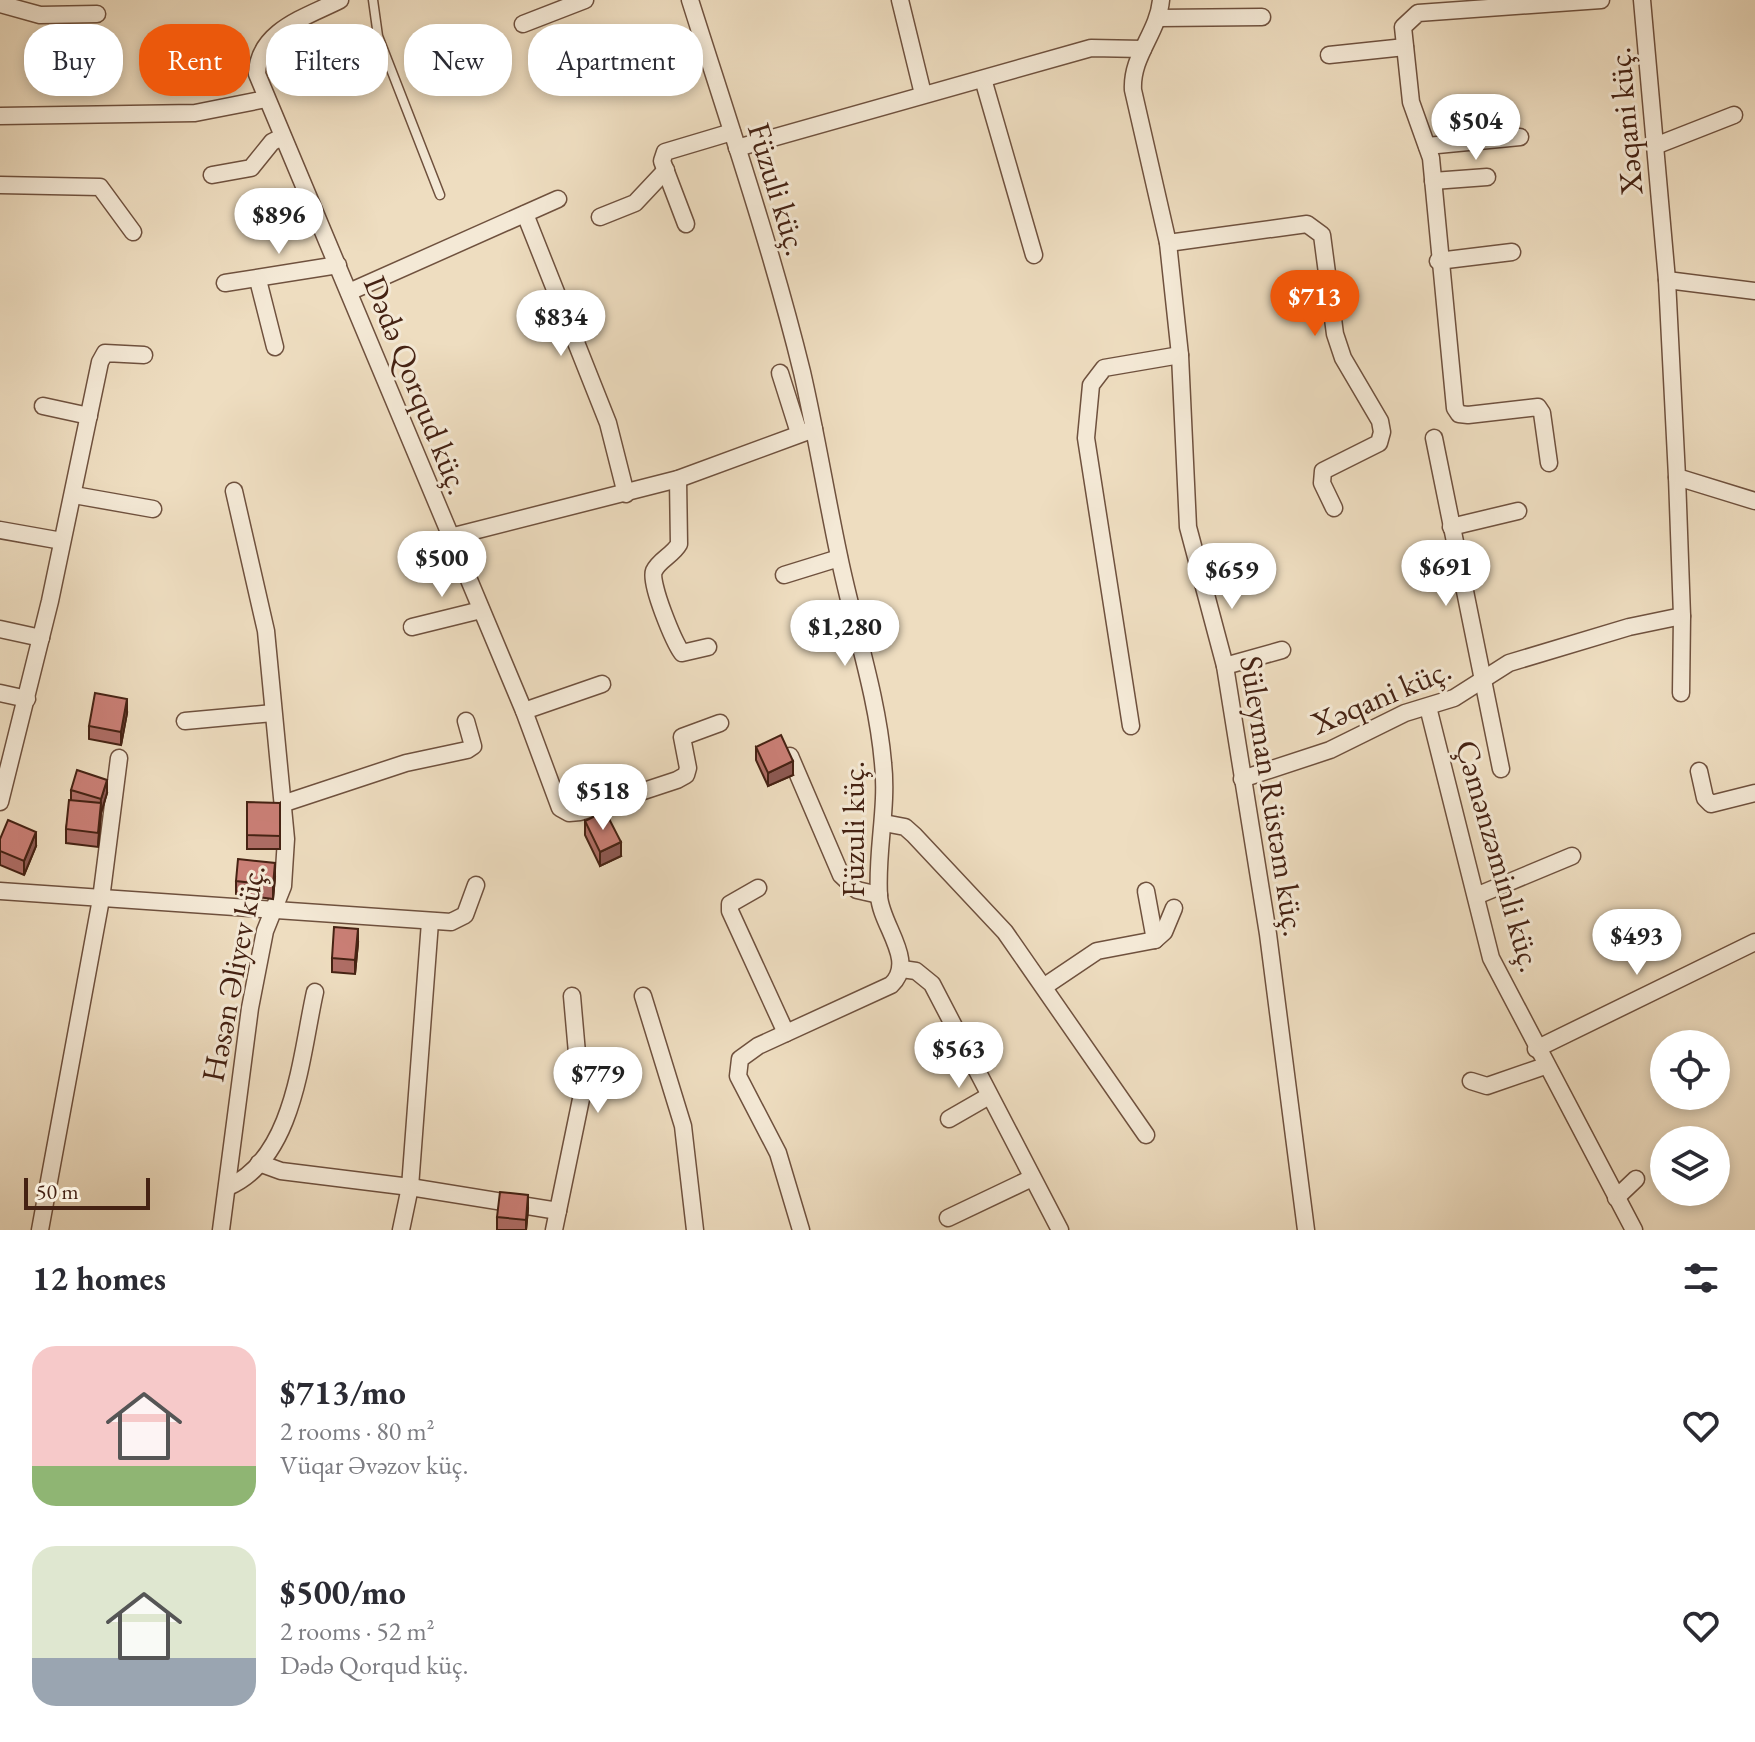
<!DOCTYPE html>
<meta charset="utf-8">
<style>
:root{--surface:#fff;--page:#f7f7f7;--text:#2b2b33;--muted:#7c7c81;--accent:#ea580c}
body{margin:0;font-family:"EB Garamond",serif;background:var(--page);color:var(--text);height:100vh;display:flex;flex-direction:column;font-size:30px;white-space:nowrap}
*{box-sizing:border-box;margin:0}
p{font-size:26px;color:var(--muted)}
.icon{flex:none;width:44px;height:44px;fill:none;stroke:currentColor;stroke-width:2;stroke-linecap:round;stroke-linejoin:round}
.map{position:relative;height:1230px;overflow:hidden}
.sheet{display:flex;flex-direction:column;background:var(--surface);flex:1}
.sheet>*{flex:none}
.guide{position:absolute;left:24px;top:24px;width:800px;height:72px;display:flex;gap:16px}
.tools{position:absolute;left:1650px;top:1030px;display:grid;gap:16px}
.tools a{display:grid;place-items:center;width:80px;height:80px;border-radius:50%;background:var(--surface);box-shadow:0 4px 12px #0003;font-size:40px}
.scale{position:absolute;left:24px;bottom:20px;width:126px;box-sizing:border-box;padding-left:8px;border:4px solid #452213;border-top:0;font-size:22px;line-height:28px;white-space:nowrap;color:#452213;-webkit-text-stroke:6px #f4e9d6;paint-order:stroke}
.price{position:absolute;translate:-50% -68px;padding:0 18px;border-radius:28px;background:#fff;color:#222;font-size:26px;line-height:52px;filter:drop-shadow(0 2px 4px #0008)}
.price::after{content:'';position:absolute;left:50%;top:48px;width:24px;height:18px;margin-left:-12px;background:inherit;clip-path:polygon(0 0,100% 0,50% 100%)}
.price.selected{background:var(--accent);color:#fff}
ul{padding:0;list-style:none}
li{display:flex;align-items:center;gap:24px;height:200px;padding:0 32px}
li span{display:grid;place-items:center;flex:none;width:224px;height:160px;border-radius:24px;color:#555}
li>.icon{margin-inline-start:auto}
span .icon{width:96px;height:96px;fill:#fffc;stroke-width:1}
li b{font-size:34px}
h2{display:flex;justify-content:space-between;align-items:center;height:96px;padding:0 32px;font-size:34px}
.tag{padding:0 28px;border-radius:32px;background:var(--surface);box-shadow:0 4px 12px #0003;font-size:28px;line-height:72px}
.tag.selected{background:var(--accent);color:#fff}
.map>svg:first-child{display:block}
</style>
<div class="map">
<svg width="1755" height="1230" viewBox="0 0 1755 1230">
<rect width="100%" height="100%" fill="#eeddc0"/>
<filter id="stains"><feTurbulence type="fractalNoise" baseFrequency=".0025" numOctaves="4"/><feColorMatrix values="0 0 0 0 .2 0 0 0 0 .09 0 0 0 0 .02 0 0 0 .5 -.17"/></filter>
<radialGradient id="worn" r=".72"><stop offset=".6" stop-color="#630" stop-opacity="0"/><stop offset="1" stop-color="#630" stop-opacity=".3"/></radialGradient>
<g fill="none" stroke-linecap="round" stroke-linejoin="round">
<g stroke="#6f513e" stroke-width="11">
<polyline id="service" points="373,0 378,36 440,195"/>
</g>
<g stroke="#6f513e" stroke-width="19">
<g id="minor">
<path d="M340,0C307,17 258,30 257,74L524,711L560,808L569,813L580,812L677,780L686,775L688,768L682,737L720,723"/>
<path d="M690,0C729,123 771,246 802,372C816,433 826,495 839,556C853,625 877,693 883,763C888,808 876,852 879,896C881,926 917,961 891,985L758,1046L740,1059L738,1076L778,1153L801,1230"/>
<polyline points="900,0 923,94"/>
<path d="M1161,0C1158,33 1131,56 1133,90L1168,243L1180,355L1188,527L1225,666L1268,934L1306,1230"/>
<polyline points="1642,0 1667,280 1677,477 1755,501"/>
<polyline points="0,4 40,15 97,14"/>
<polyline points="1159,18 1262,17"/>
<polyline points="523,24 585,0"/>
<polyline points="1329,55 1405,47"/>
<polyline points="983,79 1034,255"/>
<polyline points="0,116 195,113 266,99"/>
<polyline points="1427,146 1520,137"/>
<polyline points="1655,146 1734,115"/>
<polyline points="737,148 1091,48 1143,49"/>
<polyline points="212,175 251,168 272,142 282,137"/>
<polyline points="1433,181 1487,177"/>
<polyline points="0,185 100,187 133,232"/>
<polyline points="525,214 608,423 626,494"/>
<polyline points="600,217 635,203 666,170"/>
<polyline points="686,224 662,161 665,152 732,132"/>
<polyline points="1168,243 1307,224 1322,235 1335,334 1343,358 1380,421 1382,432 1379,443 1323,471 1322,483 1334,508"/>
<polyline points="1438,261 1512,252"/>
<polyline points="258,280 275,347"/>
<polyline points="1667,280 1755,291"/>
<polyline points="225,283 338,265"/>
<polyline points="349,292 558,199"/>
<polyline points="780,373 799,433"/>
<polyline points="43,406 89,416"/>
<polyline points="1434,438 1501,769"/>
<polyline points="1549,463 1542,413 1538,407 1468,415 1459,414 1455,408 1431,158 1411,102 1403,27 1418,13 1601,0"/>
<path d="M678,479L679,544C673,555 659,560 654,571C649,583 674,642 682,653L708,647"/>
<polyline points="74,495 153,509"/>
<polyline points="1451,527 1518,511"/>
<polyline points="0,530 62,541"/>
<polyline points="450,537 678,479 814,429"/>
<polyline points="784,575 839,558"/>
<polyline points="412,627 481,610"/>
<polyline points="0,629 41,638"/>
<polyline points="1225,666 1282,650"/>
<polyline points="0,693 27,699"/>
<polyline points="1681,693 1682,616"/>
<polyline points="1428,707 1491,958 1634,1230"/>
<polyline points="524,711 602,684"/>
<polyline points="185,721 273,713"/>
<polyline points="1131,726 1086,438 1091,385 1104,368 1180,355"/>
<polyline points="790,756 841,875 857,890 879,895"/>
<polyline points="1699,771 1705,798 1711,804 1755,793"/>
<polyline points="1242,779 1330,750 1405,713 1454,698 1509,663 1629,627 1682,616 1677,477"/>
<polyline points="0,802 50,601 100,362 105,353 144,355"/>
<polyline points="285,803 406,763 467,750 473,746 466,721"/>
<polyline points="884,823 905,827 914,835 1005,932 1146,1135"/>
<polyline points="758,888 730,904 730,911 786,1033"/>
<polyline points="0,891 451,922 465,915 476,885"/>
<polyline points="1146,891 1155,940"/>
<polyline points="1476,896 1572,856"/>
<polyline points="902,969 916,971 932,984 1060,1230"/>
<polyline points="1045,986 1097,951 1155,940 1164,932 1174,908"/>
<polyline points="643,996 683,1126 695,1230"/>
<polyline points="1536,1049 1755,942"/>
<polyline points="1471,1081 1487,1086 1545,1066"/>
<polyline points="949,1119 989,1096"/>
<polyline points="259,1163 281,1171 410,1187 558,1211"/>
<path d="M228,1187C295,1158 301,1054 315,992"/>
<polyline points="1616,1198 1636,1179"/>
<polyline points="948,1218 1032,1178"/>
<polyline points="40,1230 101,899 119,758"/>
<polyline points="221,1230 250,1008 265,931 283,886 286,839 266,631 234,491"/>
<polyline points="401,1230 410,1187 430,922"/>
<polyline points="554,1230 581,1099 572,996"/>
</g>
</g>
<use href="#service" stroke="#f4e9d6" stroke-width="8"/>
<use href="#minor" stroke="#f4e9d6" stroke-width="16"/>
</g>
<g fill="#ae6d65" stroke="#452213" stroke-width="2">
<polygon points="127,713 121,745 89,739 89,726"/>
<polygon points="756,747 793,775 768,786 756,760"/>
<polygon points="71,790 107,793 101,813 98,847 66,843 66,829 71,800"/>
<polygon points="280,803 280,849 247,849 247,835"/>
<polygon points="585,821 621,856 600,866 585,835"/>
<polygon points="0,839 36,846 24,875 0,865"/>
<polygon points="275,877 273,899 236,894 236,881"/>
<polygon points="358,943 355,974 332,972 332,958"/>
<polygon points="528,1209 526,1230 497,1230 497,1217"/>
</g>
<g fill="#8d5953" stroke="#452213" stroke-width="2">
<polygon points="127,699 127,713 121,745 121,732"/>
<polygon points="793,761 793,775 768,786 768,773"/>
<polygon points="107,780 107,793 101,813 98,847 101,799"/>
<polygon points="36,832 36,846 24,875 24,861"/>
<polygon points="621,842 621,856 600,866 600,852"/>
<polygon points="275,863 275,877 273,899 273,885"/>
<polygon points="358,929 358,943 355,974 355,960"/>
<polygon points="528,1195 528,1209 526,1230 526,1220"/>
</g>
<g fill="#ca7f76" stroke="#452213" stroke-width="2">
<polygon points="95,693 127,699 121,732 89,726"/>
<polygon points="781,735 793,761 768,773 756,747"/>
<polygon points="77,770 107,780 101,799 71,790"/>
<polygon points="69,800 101,803 98,833 66,829"/>
<polygon points="247,802 280,803 280,836 247,835"/>
<polygon points="605,811 621,842 600,852 585,821"/>
<polygon points="8,820 36,832 24,861 0,851 0,839"/>
<polygon points="238,859 275,863 273,885 236,881"/>
<polygon points="334,927 358,929 355,960 332,958"/>
<polygon points="500,1192 528,1195 526,1220 497,1217"/>
</g>
<g text-anchor="middle" dominant-baseline="central" stroke-width="6" stroke-linejoin="round" paint-order="stroke">
<g font-size="32" fill="#452213" stroke="#f4e9d6">
<text transform="translate(1625 121) rotate(-95)">Xəqani küç.</text>
<text transform="translate(778 189) rotate(73)">Füzuli küç.</text>
<text transform="translate(417 385) rotate(68)">Dədə Qorqud küç.</text>
<text transform="translate(1381 696) rotate(-23)">Xəqani küç.</text>
<text transform="translate(1273 796) rotate(81)">Süleyman Rüstəm küç.</text>
<text transform="translate(853 829) rotate(-90)">Füzuli küç.</text>
<text transform="translate(1499 856) rotate(74)">Çəmənzəminli küç.</text>
<text transform="translate(233 973) rotate(-79)">Həsən Əliyev küç.</text>
</g>
</g>
<rect width="100%" height="100%" filter="url(#stains)"/>
<rect width="100%" height="100%" fill="url(#worn)"/>
</svg>
<div class="tools">
<a><svg class="icon" aria-label="locate" viewBox="0 0 24 24"><circle cx="12" cy="12" r="6"/><path d="M12 2v4M12 18v4M2 12h4M18 12h4"/></svg></a>
<a><svg class="icon" aria-label="layers" viewBox="0 0 24 24"><path d="M12 4l9 5-9 5-9-5zM3 14l9 5 9-5"/></svg></a>
</div>
<div class="scale">50 m</div>
<b class="price" style="left:1476px;top:162px">$504</b>
<b class="price" style="left:279px;top:256px">$896</b>
<b class="price selected" style="left:1315px;top:338px">$713</b>
<b class="price" style="left:561px;top:358px">$834</b>
<b class="price" style="left:442px;top:599px">$500</b>
<b class="price" style="left:1446px;top:608px">$691</b>
<b class="price" style="left:1232px;top:611px">$659</b>
<b class="price" style="left:845px;top:668px">$1,280</b>
<b class="price" style="left:603px;top:832px">$518</b>
<b class="price" style="left:1637px;top:977px">$493</b>
<b class="price" style="left:959px;top:1090px">$563</b>
<b class="price" style="left:598px;top:1115px">$779</b>
<div class="guide">
<a class="tag">Buy</a>
<a class="tag selected">Rent</a>
<a class="tag">Filters</a>
<a class="tag">New</a>
<a class="tag">Apartment</a>
</div>
</div>
<section class="sheet">
<h2>12 homes<svg class="icon" aria-label="filters" viewBox="0 0 24 24"><path d="M4 7h16M4 17h16"/><circle cx="9" cy="7" r="2"/><circle cx="15" cy="17" r="2"/></svg></h2>
<ul>
<li><span style="background:linear-gradient(#f6c9c9 75%,#8fb573 0)"><svg class="icon" aria-label="home" viewBox="0 0 24 24"><path d="M3 11l9-7 9 7M6 9v11h12V9"/></svg></span><div><b>$713/mo</b><p>2 rooms · 80 m²</p><p>Vüqar Əvəzov küç.</p></div><svg class="icon" aria-label="heart" viewBox="0 0 24 24"><path d="M12 20l-8-8c-3-5 5-10 8-4 3-6 11-1 8 4z"/></svg></li>
<li><span style="background:linear-gradient(#dfe7d0 70%,#9aa5b1 0)"><svg class="icon" aria-label="home" viewBox="0 0 24 24"><path d="M3 11l9-7 9 7M6 9v11h12V9"/></svg></span><div><b>$500/mo</b><p>2 rooms · 52 m²</p><p>Dədə Qorqud küç.</p></div><svg class="icon" aria-label="heart" viewBox="0 0 24 24"><path d="M12 20l-8-8c-3-5 5-10 8-4 3-6 11-1 8 4z"/></svg></li>
</ul>
</section>
